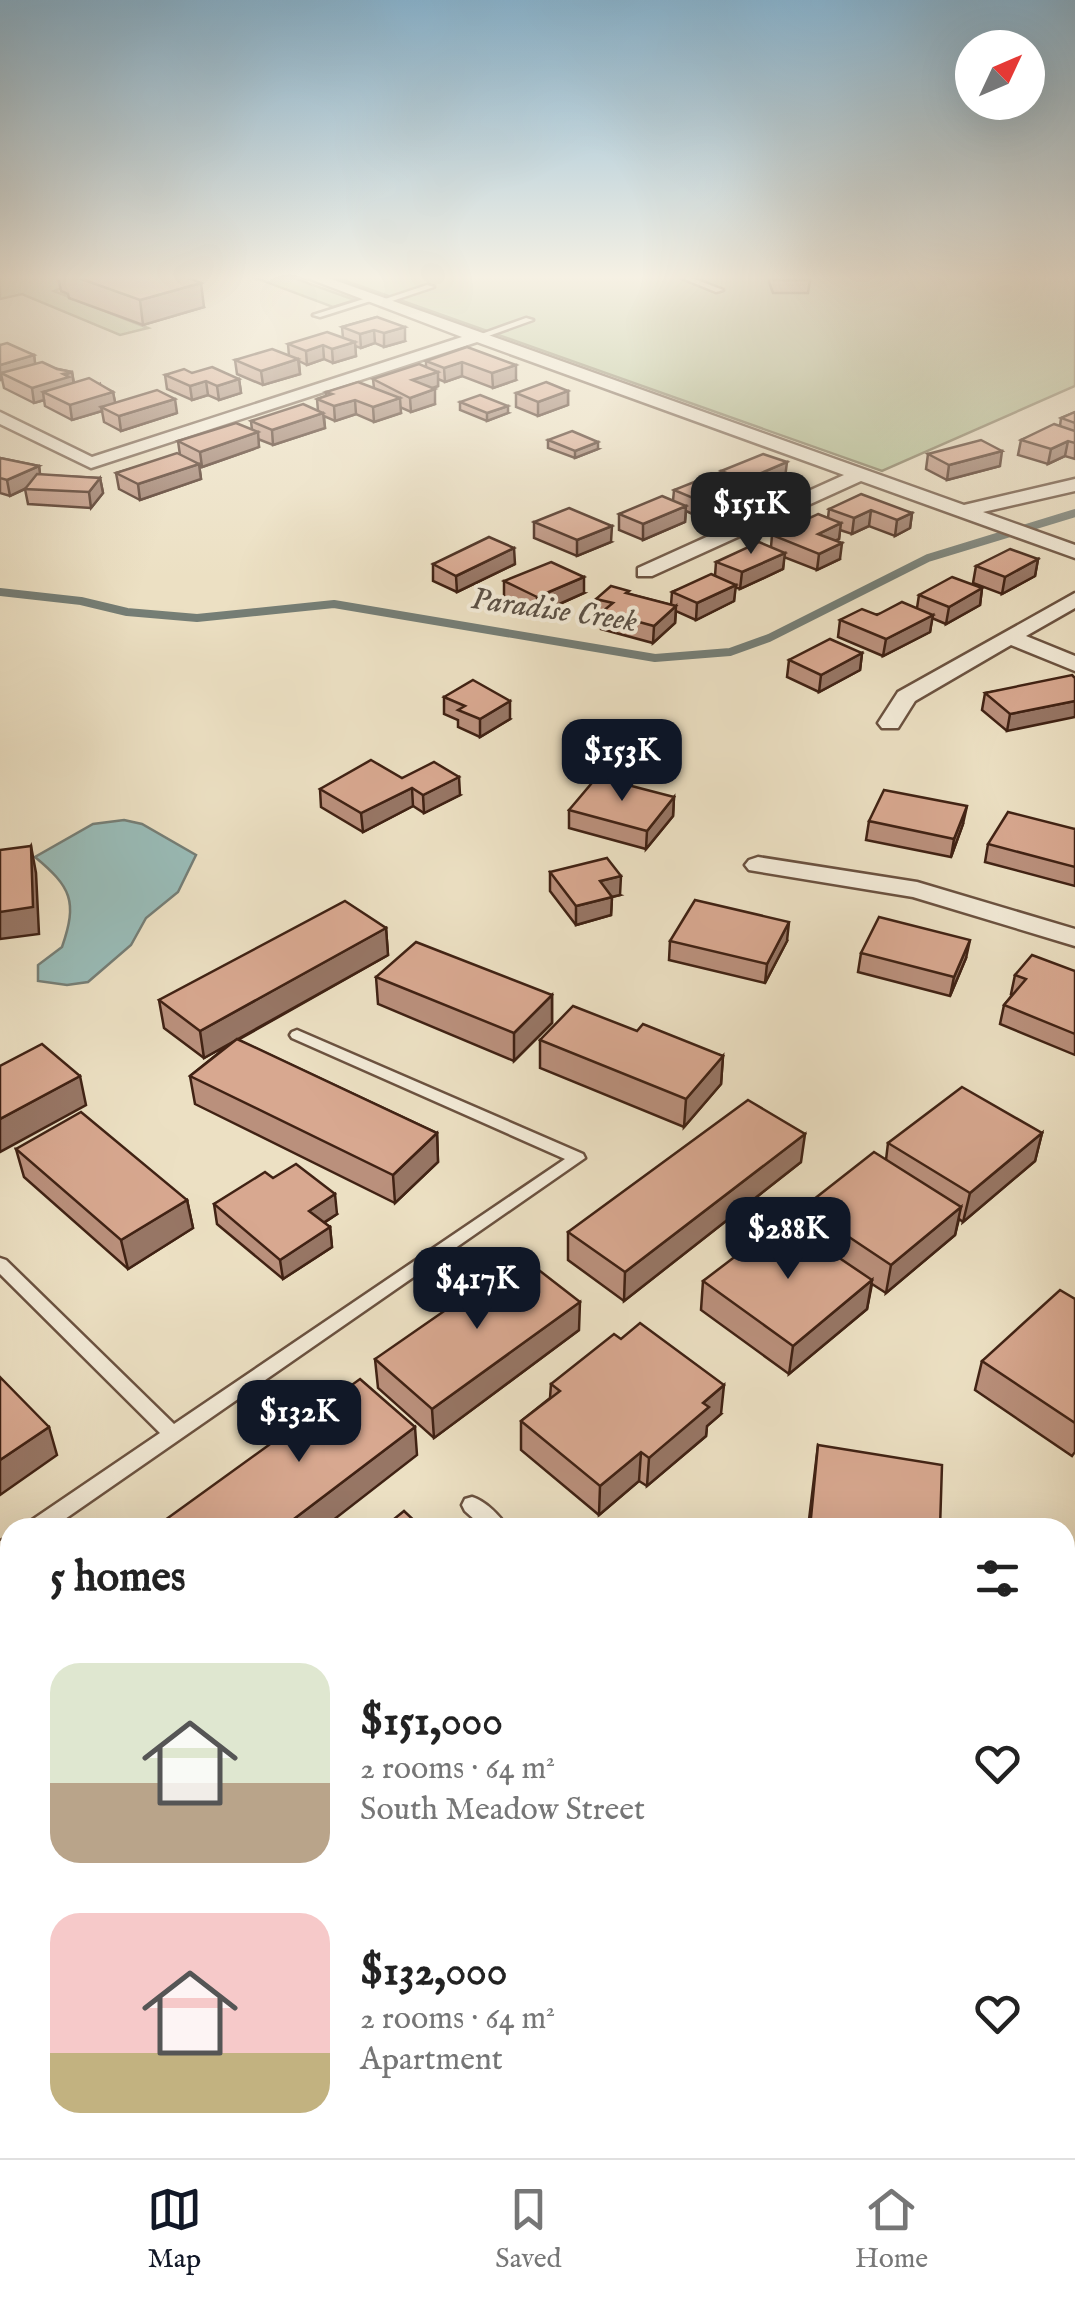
<!DOCTYPE html>
<meta charset="utf-8">
<style>
:root{--surface:#fff;--page:#f2f2f2;--text:#222;--muted:#767676;--line:#e0e0e0;--accent:#111827}
body{margin:0;font-family:"IM FELL English",serif;background:var(--page);color:var(--text);height:100vh;display:flex;flex-direction:column;font-size:38px;white-space:nowrap}
*{box-sizing:border-box;margin:0}
p{font-size:32px;color:var(--muted)}
.icon{flex:none;width:55px;height:55px;fill:none;stroke:currentColor;stroke-width:2;stroke-linecap:round;stroke-linejoin:round}
.map{position:relative;flex:1;overflow:hidden}
.drawer{position:absolute;left:0px;top:1518px;width:1075px;height:642px;display:flex;flex-direction:column;background:var(--surface);border-radius:30px 30px 0 0;box-shadow:0 10px 40px #0002}
.drawer>*{flex:none}
.needle{width:65px;rotate:46deg}
.buttons{position:absolute;left:955px;top:30px;display:grid;gap:20px}
.buttons a{display:grid;place-items:center;width:90px;height:90px;border-radius:50%;background:var(--surface);box-shadow:0 10px 40px #0002;font-size:50px}
.price{position:absolute;translate:-50% -85px;padding:0 22px;border-radius:20px;background:var(--accent);color:#fff;font-size:32px;line-height:65px;filter:drop-shadow(0 2px 5px #0008)}
.price::after{content:'';position:absolute;left:50%;top:60px;width:30px;height:22px;margin-left:-15px;background:inherit;clip-path:polygon(0 0,100% 0,50% 100%)}
.price.selected{background:#222;color:#fff}
ul{padding:0;list-style:none}
li{display:flex;align-items:center;gap:30px;height:250px;padding:0 50px}
li span{display:grid;place-items:center;flex:none;width:280px;height:200px;border-radius:30px;color:#555}
li>.icon{margin-inline-start:auto}
span .icon{width:120px;height:120px;fill:#fffc;stroke-width:1}
li b{font-size:42px}
h2{display:flex;justify-content:space-between;align-items:center;height:120px;padding:0 50px;font-size:42px}
.tab-bar{display:flex;justify-content:space-around;align-items:center;height:140px;border-top:2px solid var(--line);background:var(--surface);font-size:28px;color:var(--muted)}
.tab-bar a{display:grid;justify-items:center;gap:5px}
.tab-bar .selected{color:var(--accent)}
.map>svg:first-child{display:block}
</style>
<div class="map">
<svg width="1075" height="2158" viewBox="0 0 1075 2158">
<rect width="100%" height="100%" fill="#ece0c3"/>
<filter id="stains"><feTurbulence type="fractalNoise" baseFrequency=".002" numOctaves="4"/><feColorMatrix values="0 0 0 0 .2 0 0 0 0 .09 0 0 0 0 .02 0 0 0 .5 -.17"/></filter>
<radialGradient id="worn" r=".72"><stop offset=".6" stop-color="#630" stop-opacity="0"/><stop offset="1" stop-color="#630" stop-opacity=".3"/></radialGradient>
<g fill="#b4c396" stroke="#7a7255" stroke-width="2.5">
<polygon points="77,276 59,281 68,286 54,291 148,328 120,335 22,294 0,299 0,277"/>
<polygon points="250,276 288,276 355,300 333,307"/>
<polygon points="332,276 1075,276 1075,386 882,471"/>
</g>
<path fill="#99bcb8" stroke="#757e76" stroke-width="2.5" d="M124,820L142,824L196,855L178,892L146,918L131,945L88,982L67,985L38,981V965L62,947C78,901 71,887 35,857L93,824Z"/>
<g fill="none" stroke-linecap="round" stroke-linejoin="round">
<polyline stroke="#757e76" stroke-width="8" points="0,592 81,601 127,612 197,618 334,604 655,658 730,652 769,638 928,558 1075,513"/>
<g stroke="#6b5240" stroke-width="5">
<g id="service">
<polygon points="677,276 687,276 723,290 716,292"/>
<polygon points="427,285 434,287 383,304 376,302"/>
<polygon points="370,297 377,299 320,317 313,315"/>
<polygon points="526,318 533,320 480,339 473,337"/>
<polygon points="297,1030 583,1154 585,1158 52,1528 27,1528 29,1522 160,1433 0,1274 0,1258 6,1260 174,1424 565,1159 292,1038 290,1035 292,1032"/>
<path d="M472,1497C485,1501 501,1516 507,1528H484L465,1511L462,1505L465,1499Z"/>
<polygon points="10,1537 10,1556 0,1560 0,1541"/>
</g>
</g>
<g stroke="#6b5240" stroke-width="5">
<g id="minor">
<polygon points="302,276 323,276 964,505 1075,479 1075,491 983,512 1075,545 1075,558 861,481 652,576 638,576 638,568 844,475 477,342 91,468 0,424 0,412 92,457 462,337"/>
<polygon points="1075,593 1075,608 1026,636 1075,656 1075,671 1011,645 915,701 898,728 882,728 878,723 898,692"/>
<polygon points="758,857 917,882 1075,929 1075,946 913,897 749,870 745,865 749,860"/>
<polygon points="559,2150 609,2150 606,2158 556,2158"/>
</g>
</g>
<g stroke="#6b5240" stroke-width="4">
<g id="tertiary">
<polygon points="0,1699 10,1703 10,1756 0,1752"/>
<polygon points="886,2150 978,2150 982,2158 890,2158"/>
</g>
</g>
<use href="#service" fill="#f3ebd8" fill-rule="evenodd"/>
<use href="#minor" fill="#f3ebd8" fill-rule="evenodd"/>
<use href="#tertiary" fill="#f3ebd8" fill-rule="evenodd"/>
</g>
<g fill="#ba907c" stroke="#402214" stroke-width="2.5">
<polygon points="58,276 185,276 204,307 143,325 69,298 68,294 61,291"/>
<polygon points="769,276 808,276 810,280 808,293 773,293 769,282"/>
<polygon points="377,317 405,341 384,347 375,343 361,348 355,346 356,356 333,363 324,359 307,365 299,361 300,374 263,385 237,374 235,360 289,356 288,344 343,338 342,327"/>
<polygon points="0,345 34,355 35,364 72,372 74,383 101,386 113,392 115,403 177,413 121,431 104,422 102,411 72,420 45,406 44,400 34,403 4,388 2,379 0,380"/>
<polygon points="467,347 516,380 493,388 462,376 445,382 438,379 438,386 432,388 435,404 411,412 400,407 401,413 374,422 356,414 335,421 324,416 325,428 273,445 258,439 259,447 202,467 199,465 201,479 140,500 119,489 116,473 180,455 178,441 252,430 251,421 318,411 317,399 326,396 326,392 374,388 373,379 426,367 426,361"/>
<polygon points="192,373 239,379 241,393 219,400 208,395 192,400 167,389 165,375"/>
<polygon points="568,391 568,405 538,416 516,407 516,393"/>
<polygon points="460,402 508,413 487,421 460,410"/>
<polygon points="1075,412 1075,459 1065,456 1048,464 1018,455 1021,440 1060,426 1061,418"/>
<polygon points="548,440 598,449 575,458 548,448"/>
<polygon points="928,454 1000,466 947,480 926,469"/>
<polygon points="0,458 39,466 40,475 100,478 103,493 91,508 28,504 25,489 10,496 0,493"/>
<polygon points="721,471 785,478 744,496 735,492 734,501 699,517 686,511 685,522 643,540 619,530 619,514 673,501 674,490 721,480"/>
<polygon points="829,509 912,513 910,528 895,536 869,526 852,534 840,530 839,539 835,540 840,559 817,570 784,557 783,569 740,589 735,587 734,601 696,620 676,611 675,623 653,643 601,629 602,617 595,615 596,599 629,594 671,605 672,592 715,576 716,562 771,547 772,535 828,518"/>
<polygon points="534,522 611,542 577,556 534,538"/>
<polygon points="1038,559 1035,576 1002,594 973,583 976,566"/>
<polygon points="433,564 515,564 457,592 433,581"/>
<polygon points="504,581 584,593 537,614 504,598"/>
<polygon points="982,588 980,605 946,624 932,618 930,632 883,656 838,637 840,620 917,608 919,595"/>
<polygon points="862,653 860,670 819,692 787,677 789,660"/>
<polygon points="1075,678 1007,731 982,710 985,693"/>
<polygon points="444,697 510,719 480,737 458,727 458,720 444,714"/>
<polygon points="402,778 460,795 424,813 413,806 363,832 321,807 320,789"/>
<polygon points="674,797 673,816 646,849 569,828 569,810"/>
<polygon points="869,821 963,824 951,857 866,840"/>
<polygon points="1075,829 1075,886 985,862 988,844"/>
<polygon points="550,872 620,895 612,897 611,915 576,925 550,891"/>
<polygon points="386,928 388,955 238,1040 437,1133 438,1162 395,1203 195,1104 190,1076 231,1043 204,1058 164,1028 159,1000"/>
<polygon points="670,941 787,941 765,983 669,960"/>
<polygon points="861,953 966,958 950,996 858,972"/>
<polygon points="1075,971 1075,1055 1000,1024 1004,1005 1013,994 1011,994 1015,975"/>
<polygon points="376,977 552,995 552,1023 514,1061 378,1004"/>
<polygon points="637,1031 723,1056 721,1084 684,1127 540,1068 540,1040"/>
<polygon points="1042,1133 1035,1161 963,1222 959,1219 955,1235 886,1293 872,1284 867,1309 789,1374 701,1310 703,1281 800,1232 804,1207 886,1160 888,1143"/>
<polygon points="16,1149 187,1200 193,1228 128,1269 24,1177"/>
<polygon points="801,1162 624,1301 568,1260 568,1232"/>
<polygon points="273,1178 337,1214 324,1223 330,1227 332,1247 283,1279 217,1224 214,1204"/>
<polygon points="1075,1299 1075,1452 1072,1456 975,1390 982,1361"/>
<polygon points="579,1330 434,1438 378,1388 375,1359"/>
<polygon points="551,1384 721,1414 707,1426 706,1436 647,1486 639,1481 599,1515 521,1450 521,1421 550,1398"/>
<polygon points="818,1445 940,1528 808,1528"/>
</g>
<g fill="#977665" stroke="#402214" stroke-width="2.5">
<polygon points="201,283 204,307 143,325 140,300"/>
<polygon points="405,327 405,341 384,347 384,333"/>
<polygon points="374,330 375,343 361,348 360,334"/>
<polygon points="355,342 356,356 333,363 332,349"/>
<polygon points="323,345 324,359 307,365 306,351"/>
<polygon points="34,355 36,370 1,373 2,379 0,380 0,365"/>
<polygon points="298,359 300,374 263,385 261,371"/>
<polygon points="462,362 462,376 445,382 444,368"/>
<polygon points="516,365 516,380 493,388 492,373"/>
<polygon points="72,372 74,386 43,392 44,400 34,403 32,388"/>
<polygon points="438,372 438,386 413,395 412,380"/>
<polygon points="239,379 241,393 219,400 217,386"/>
<polygon points="206,381 208,395 192,400 190,386"/>
<polygon points="100,384 102,395 113,392 116,407 101,407 102,411 72,420 70,405"/>
<polygon points="435,389 435,404 411,412 410,398"/>
<polygon points="568,391 568,405 538,416 538,402"/>
<polygon points="400,398 401,413 374,422 373,407"/>
<polygon points="175,399 177,413 121,431 119,416"/>
<polygon points="355,400 356,414 335,421 334,406"/>
<polygon points="508,406 508,413 487,421 487,413"/>
<polygon points="323,413 325,428 273,445 272,430"/>
<polygon points="258,432 259,447 202,467 200,452"/>
<polygon points="1068,441 1065,456 1048,464 1051,449"/>
<polygon points="598,442 598,449 575,458 575,451"/>
<polygon points="1002,451 1000,466 947,480 949,465"/>
<polygon points="787,462 785,478 744,496 745,480"/>
<polygon points="199,464 201,479 140,500 138,484"/>
<polygon points="39,466 41,481 10,496 7,480"/>
<polygon points="100,478 103,493 91,508 89,492"/>
<polygon points="736,486 734,501 699,517 700,501"/>
<polygon points="686,506 685,522 643,540 643,524"/>
<polygon points="871,510 869,526 852,534 854,518"/>
<polygon points="912,513 910,528 895,536 897,520"/>
<polygon points="841,523 839,539 816,550 818,534"/>
<polygon points="612,526 611,542 577,556 577,540"/>
<polygon points="842,543 840,559 817,570 819,554"/>
<polygon points="514,548 515,564 457,592 456,576"/>
<polygon points="785,553 783,569 740,589 742,572"/>
<polygon points="1038,559 1035,576 1002,594 1005,577"/>
<polygon points="584,577 584,593 537,614 537,597"/>
<polygon points="736,585 734,601 696,620 697,603"/>
<polygon points="982,588 980,605 946,624 949,607"/>
<polygon points="676,606 675,623 653,643 654,626"/>
<polygon points="933,615 930,632 883,656 886,639"/>
<polygon points="862,653 860,670 819,692 821,675"/>
<polygon points="510,701 510,719 480,737 480,719"/>
<polygon points="1075,701 1075,717 1007,731 1010,714"/>
<polygon points="459,777 460,795 424,813 423,795"/>
<polygon points="412,788 413,806 363,832 361,813"/>
<polygon points="674,797 673,816 646,849 647,831"/>
<polygon points="967,806 963,824 951,857 954,839"/>
<polygon points="31,846 36,873 39,934 0,939 0,912"/>
<polygon points="621,876 620,895 599,900 600,881"/>
<polygon points="612,897 611,915 576,925 576,906"/>
<polygon points="789,922 787,941 765,983 767,964"/>
<polygon points="386,928 388,955 204,1058 200,1031"/>
<polygon points="970,940 966,958 950,996 954,977"/>
<polygon points="552,995 552,1023 514,1061 514,1033"/>
<polygon points="723,1056 721,1084 684,1127 686,1099"/>
<polygon points="80,1076 86,1105 0,1152 0,1119"/>
<polygon points="437,1133 438,1162 395,1203 393,1175"/>
<polygon points="1042,1133 1035,1161 963,1222 970,1193"/>
<polygon points="805,1134 801,1162 624,1301 625,1272"/>
<polygon points="335,1194 337,1214 312,1230 309,1211"/>
<polygon points="187,1200 193,1228 128,1269 121,1240"/>
<polygon points="961,1207 955,1235 886,1293 891,1265"/>
<polygon points="330,1227 332,1247 283,1279 280,1260"/>
<polygon points="872,1280 867,1309 789,1374 793,1346"/>
<polygon points="580,1302 579,1330 434,1438 432,1409"/>
<polygon points="724,1385 721,1414 707,1426 706,1436 647,1486 649,1458 703,1403"/>
<polygon points="49,1427 57,1455 0,1495 0,1460"/>
<polygon points="415,1427 417,1455 323,1528 282,1528"/>
<polygon points="641,1452 639,1481 599,1515 600,1486"/>
</g>
<g fill="#d8a890" stroke="#402214" stroke-width="2.5">
<polygon points="73,276 185,276 201,283 140,300"/>
<polygon points="773,276 808,276 810,280 774,280"/>
<polygon points="377,317 405,327 384,333 374,330 360,334 342,327"/>
<polygon points="327,332 355,342 332,349 323,345 306,351 288,344"/>
<polygon points="7,343 34,355 0,365 0,345"/>
<polygon points="467,347 516,365 492,373 462,362 444,368 426,361"/>
<polygon points="272,349 298,359 261,371 235,360"/>
<polygon points="42,362 57,369 72,372 63,374 69,377 32,388 1,373"/>
<polygon points="419,364 438,372 412,380 435,389 410,398 373,379"/>
<polygon points="212,367 239,379 217,386 206,381 190,386 165,375 184,369 192,373"/>
<polygon points="89,378 113,392 70,405 43,392"/>
<polygon points="358,382 400,398 373,407 355,400 334,406 317,399 332,394 326,392"/>
<polygon points="546,382 568,391 538,402 516,393"/>
<polygon points="157,390 175,399 119,416 101,407"/>
<polygon points="480,395 508,406 487,413 460,402"/>
<polygon points="303,404 323,413 272,430 251,421"/>
<polygon points="1075,412 1075,423 1061,418"/>
<polygon points="236,423 258,432 200,452 178,441"/>
<polygon points="1054,424 1075,431 1075,443 1068,441 1051,449 1021,440"/>
<polygon points="572,431 598,442 575,451 548,440"/>
<polygon points="981,440 1002,451 949,465 928,454"/>
<polygon points="177,453 199,464 138,484 116,473"/>
<polygon points="763,454 787,462 745,480 721,471"/>
<polygon points="0,458 39,466 7,480 0,478"/>
<polygon points="37,474 100,478 89,492 25,489"/>
<polygon points="709,476 736,486 700,501 674,490"/>
<polygon points="861,494 912,513 897,520 871,510 854,518 829,509"/>
<polygon points="662,496 686,506 643,524 619,514"/>
<polygon points="569,508 612,526 577,540 534,522"/>
<polygon points="818,514 841,523 818,534 842,543 819,554 772,535"/>
<polygon points="489,537 514,548 456,576 433,564"/>
<polygon points="759,542 785,553 742,572 716,562"/>
<polygon points="1010,549 1038,559 1005,577 976,566"/>
<polygon points="551,562 584,577 537,597 504,581"/>
<polygon points="711,574 736,585 697,603 672,592"/>
<polygon points="952,577 982,588 949,607 919,595"/>
<polygon points="611,586 629,591 626,593 676,606 654,626 602,612 613,603 596,599"/>
<polygon points="902,602 933,615 886,639 840,620 862,609 877,615"/>
<polygon points="830,639 862,653 821,675 789,660"/>
<polygon points="1072,675 1075,678 1075,701 1010,714 985,693"/>
<polygon points="473,680 510,701 480,719 458,710 465,706 444,697"/>
<polygon points="371,760 402,778 434,762 459,777 423,795 412,788 361,813 320,789"/>
<polygon points="597,777 674,797 647,831 569,810"/>
<polygon points="884,790 967,806 954,839 869,821"/>
<polygon points="1008,812 1075,829 1075,867 988,844"/>
<polygon points="31,846 33,907 0,912 0,850"/>
<polygon points="607,858 621,876 600,881 612,897 576,906 550,872"/>
<polygon points="695,900 789,922 767,964 670,941"/>
<polygon points="345,901 386,928 200,1031 159,1000"/>
<polygon points="879,917 970,940 954,977 861,953"/>
<polygon points="416,942 552,995 514,1033 376,977"/>
<polygon points="1032,955 1075,971 1075,1034 1004,1005 1026,979 1015,975"/>
<polygon points="573,1006 637,1031 643,1024 723,1056 686,1099 540,1040"/>
<polygon points="237,1039 437,1133 393,1175 190,1076"/>
<polygon points="42,1044 80,1076 0,1119 0,1066"/>
<polygon points="962,1087 1042,1133 970,1193 888,1143"/>
<polygon points="748,1100 805,1134 625,1272 568,1232"/>
<polygon points="81,1112 187,1200 121,1240 16,1149"/>
<polygon points="874,1152 961,1207 891,1265 804,1207"/>
<polygon points="296,1164 335,1194 309,1211 330,1227 280,1260 214,1204 265,1172 273,1178"/>
<polygon points="783,1220 872,1280 793,1346 703,1281"/>
<polygon points="522,1257 580,1302 432,1409 375,1359"/>
<polygon points="1060,1290 1075,1299 1075,1423 982,1361"/>
<polygon points="640,1323 724,1385 703,1403 709,1407 649,1458 641,1452 600,1486 521,1421 560,1391 551,1384 614,1334 621,1339"/>
<polygon points="0,1377 49,1427 0,1460"/>
<polygon points="360,1379 415,1427 282,1528 154,1528"/>
<polygon points="818,1445 942,1465 940,1528 810,1528"/>
<polygon points="404,1511 422,1528 383,1528"/>
</g>
<linearGradient id="sky" x2="0" y2="1"><stop stop-color="#88b7d5"/><stop offset="0.48" stop-color="#f6f1e4"/><stop offset="1" stop-color="#f6f1e4" stop-opacity="0"/></linearGradient>
<rect width="1075" height="578" fill="url(#sky)"/>
<g text-anchor="middle" dominant-baseline="central" stroke-width="8" stroke-linejoin="round" paint-order="stroke">
<g font-size="32" font-style="italic" fill="#5b5045" stroke="#f3ebd8">
<text transform="translate(554 611) rotate(8)">Paradise Creek</text>
</g>
</g>
<rect width="100%" height="100%" filter="url(#stains)"/>
<rect width="100%" height="100%" fill="url(#worn)"/>
</svg>
<div class="buttons">
<a><svg class="needle" viewBox="-14 -14 28 28"><path d="M0-13l5 13h-10z" fill="#e53935"/><path d="M0 13l5-13h-10z" fill="#767676"/></svg></a>
</div>
<b class="price selected" style="left:751px;top:557px">$151K</b>
<b class="price" style="left:622px;top:804px">$153K</b>
<b class="price" style="left:788px;top:1282px">$288K</b>
<b class="price" style="left:477px;top:1332px">$417K</b>
<b class="price" style="left:299px;top:1465px">$132K</b>
<section class="drawer">
<h2>5 homes<svg class="icon" aria-label="filters" viewBox="0 0 24 24"><path d="M4 7h16M4 17h16"/><circle cx="9" cy="7" r="2"/><circle cx="15" cy="17" r="2"/></svg></h2>
<ul>
<li><span style="background:linear-gradient(#dfe7d0 60%,#b9a48a 0)"><svg class="icon" aria-label="home" viewBox="0 0 24 24"><path d="M3 11l9-7 9 7M6 9v11h12V9"/></svg></span><div><b>$151,000</b><p>2 rooms · 64 m²</p><p>South Meadow Street</p></div><svg class="icon" aria-label="heart" viewBox="0 0 24 24"><path d="M12 20l-8-8c-3-5 5-10 8-4 3-6 11-1 8 4z"/></svg></li>
<li><span style="background:linear-gradient(#f6c9c9 70%,#c2b280 0)"><svg class="icon" aria-label="home" viewBox="0 0 24 24"><path d="M3 11l9-7 9 7M6 9v11h12V9"/></svg></span><div><b>$132,000</b><p>2 rooms · 64 m²</p><p>Apartment</p></div><svg class="icon" aria-label="heart" viewBox="0 0 24 24"><path d="M12 20l-8-8c-3-5 5-10 8-4 3-6 11-1 8 4z"/></svg></li>
</ul>
</section>
</div>
<nav class="tab-bar">
<a class="selected"><svg class="icon" aria-label="map" viewBox="0 0 24 24"><path d="M3 6l6-2 6 2 6-2v14l-6 2-6-2-6 2zM9 4v14M15 6v14"/></svg>Map</a>
<a><svg class="icon" aria-label="saved" viewBox="0 0 24 24"><path d="M7 4h10v16l-5-4-5 4z"/></svg>Saved</a>
<a><svg class="icon" aria-label="home" viewBox="0 0 24 24"><path d="M3 11l9-7 9 7M6 9v11h12V9"/></svg>Home</a>
</nav>
